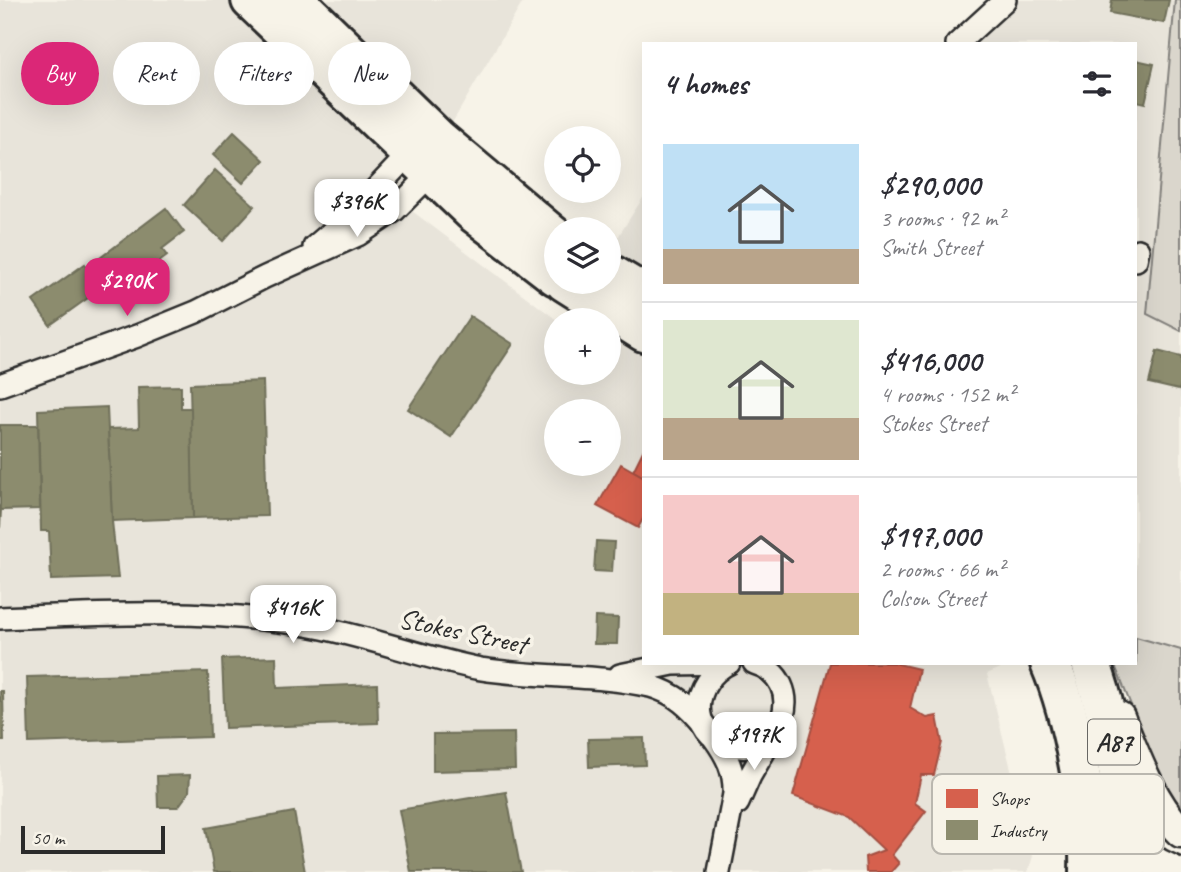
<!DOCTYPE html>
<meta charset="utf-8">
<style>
:root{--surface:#fff;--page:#f7f7f7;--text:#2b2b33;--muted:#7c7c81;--line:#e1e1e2;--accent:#db2777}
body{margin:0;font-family:Caveat,sans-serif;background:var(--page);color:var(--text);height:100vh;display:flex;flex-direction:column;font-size:26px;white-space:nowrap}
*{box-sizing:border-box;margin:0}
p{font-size:23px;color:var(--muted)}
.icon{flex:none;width:38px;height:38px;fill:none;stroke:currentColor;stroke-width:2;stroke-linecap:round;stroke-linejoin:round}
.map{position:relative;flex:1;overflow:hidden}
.sheet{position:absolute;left:642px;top:42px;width:495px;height:623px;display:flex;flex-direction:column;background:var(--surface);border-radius:0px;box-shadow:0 7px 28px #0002}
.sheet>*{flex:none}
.guide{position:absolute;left:21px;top:42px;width:516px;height:63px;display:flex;gap:14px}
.controls{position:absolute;left:544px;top:126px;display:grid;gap:14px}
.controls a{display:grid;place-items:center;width:77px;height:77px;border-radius:50%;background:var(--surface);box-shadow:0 7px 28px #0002;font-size:35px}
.scale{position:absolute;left:21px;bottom:18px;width:144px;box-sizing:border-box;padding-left:7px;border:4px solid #2b2b2b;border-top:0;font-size:19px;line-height:24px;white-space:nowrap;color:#2b2b2b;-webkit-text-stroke:5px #f7f3e8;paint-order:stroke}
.price{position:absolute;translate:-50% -60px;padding:0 16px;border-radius:14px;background:#fff;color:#222;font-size:23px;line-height:46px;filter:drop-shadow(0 2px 4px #0008)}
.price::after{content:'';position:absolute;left:50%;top:42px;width:21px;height:16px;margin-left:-10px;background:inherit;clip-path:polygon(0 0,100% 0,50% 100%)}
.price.selected{background:var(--accent);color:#fff}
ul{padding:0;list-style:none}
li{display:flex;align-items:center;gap:21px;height:175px;padding:0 21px}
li+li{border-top:2px solid var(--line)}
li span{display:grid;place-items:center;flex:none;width:196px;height:140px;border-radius:0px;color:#555}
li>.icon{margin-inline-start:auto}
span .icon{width:84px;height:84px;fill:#fffc;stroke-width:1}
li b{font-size:30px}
h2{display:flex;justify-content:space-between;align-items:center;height:84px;padding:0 21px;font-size:30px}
.pill{padding:0 24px;border-radius:32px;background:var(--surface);box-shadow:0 7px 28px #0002;font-size:24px;line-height:63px}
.pill.selected{background:var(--accent);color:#fff}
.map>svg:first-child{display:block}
</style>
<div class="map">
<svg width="1181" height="872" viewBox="0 0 1181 872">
<rect width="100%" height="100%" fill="#f7f3e8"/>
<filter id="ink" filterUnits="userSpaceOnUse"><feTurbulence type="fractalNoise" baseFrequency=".0143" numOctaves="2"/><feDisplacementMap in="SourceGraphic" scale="14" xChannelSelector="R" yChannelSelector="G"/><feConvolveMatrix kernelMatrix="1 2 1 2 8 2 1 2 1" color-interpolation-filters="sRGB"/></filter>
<g filter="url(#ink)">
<g fill="#e8e4da" fill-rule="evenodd">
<path d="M0,0H524L404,205L557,320L556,373H609V320H566L590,282H609V251L644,196V663H1012L987,674L1033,856L1028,872H0ZM556,411H609V464H556Z"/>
<polygon points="1005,0 1175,0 1147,313 1181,331 1181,650 1136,637 1136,44 957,44"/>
</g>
<g fill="#dad6cc" stroke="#82807c" stroke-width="2">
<polygon points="1175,0 1181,0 1181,331 1147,314"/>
<polygon points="1136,637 1181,650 1181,812 1168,797 1114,663 1136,663"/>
</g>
<g fill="#d6604d" stroke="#a35043" stroke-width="2">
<polygon points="644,449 644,477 633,471"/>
<polygon points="621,464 644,477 644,517 638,528 597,506"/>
<polygon points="830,663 894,663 919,669 910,708 927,718 937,716 942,742 934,775 921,775 915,803 926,811 892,855 899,863 891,872 866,872 865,857 884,850 849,817 793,796"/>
</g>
<g fill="#8c8c6e" stroke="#6f6f5a" stroke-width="2">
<polygon points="1112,0 1169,0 1164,23 1110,13"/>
<polygon points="1136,60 1154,64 1145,103 1136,101"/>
<polygon points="234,132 264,160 243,183 213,155"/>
<polygon points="215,170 255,206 223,241 184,205"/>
<polygon points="166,208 184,232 162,249 167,256 143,274 139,268 115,286 96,261"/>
<polygon points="85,264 102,288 50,325 33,301"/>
<polygon points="470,316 513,344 451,437 408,409"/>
<polygon points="1157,351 1181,357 1181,384 1179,390 1149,383"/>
<polygon points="263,381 267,516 193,518 190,384"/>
<polygon points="181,386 181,408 191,408 193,518 112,521 108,429 139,428 138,387"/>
<polygon points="107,407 112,521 118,578 51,580 49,531 41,531 38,410"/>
<polygon points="0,425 38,425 40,509 1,510 0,528"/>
<polygon points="596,541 614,542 612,572 594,571"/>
<polygon points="595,617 618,618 617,644 594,644"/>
<polygon points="276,657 277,688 377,684 378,723 225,728 222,659"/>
<polygon points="208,672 210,737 29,743 27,677"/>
<polygon points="0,691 3,691 4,741 0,741"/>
<polygon points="514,733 515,769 433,771 433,734"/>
<polygon points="644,738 645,765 589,767 588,739"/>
<polygon points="190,775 189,792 178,807 158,807 157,776"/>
<polygon points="506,792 521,872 411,872 399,810"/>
<polygon points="294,812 305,872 214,872 206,828"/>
</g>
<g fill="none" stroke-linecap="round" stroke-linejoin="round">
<g stroke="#2b2b2b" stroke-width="26">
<g id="street">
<polyline points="957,44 1005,0"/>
<polyline points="314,247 349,217 409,154"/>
<polyline points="1136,260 1138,250"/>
<polyline points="0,385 137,336 196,312 265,277 358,235 394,211 431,174"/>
<path d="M0,618C103,614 204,608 306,625C366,635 422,658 481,669C537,678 595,674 650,686C675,693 690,707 706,727"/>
<path d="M729,663C692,682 687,732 729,745C784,762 809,679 754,663"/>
<polyline points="620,675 673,664 729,663"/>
<path d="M714,738C727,756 735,771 734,794L719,872"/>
<polyline points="738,803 750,776 773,736"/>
</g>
</g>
<g stroke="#2b2b2b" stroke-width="35">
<g id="secondary">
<path d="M1119,717C1134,754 1152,804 1181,832"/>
<polyline points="1113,833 1158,864 1175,872"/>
</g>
</g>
<g stroke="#2b2b2b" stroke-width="44">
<g id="highway">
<polyline points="251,0 473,212 556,276"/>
<polyline points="295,0 438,139 556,238"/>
<polyline points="609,273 644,294"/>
<polyline points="565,282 644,332"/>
<path d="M1050,663C1073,717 1091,814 1089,872"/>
<path d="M1091,663C1114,732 1127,800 1127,872"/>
</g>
</g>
<use href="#street" stroke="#f7f3e8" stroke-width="21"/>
<use href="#secondary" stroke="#f7f3e8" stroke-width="30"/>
<use href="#highway" stroke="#f7f3e8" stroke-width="38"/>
</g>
</g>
<g text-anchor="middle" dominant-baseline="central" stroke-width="7" stroke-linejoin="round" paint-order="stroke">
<rect fill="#f7f3e8" stroke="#686764" stroke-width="2" x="1088" y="719.5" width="52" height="45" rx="5"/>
<g font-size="26" font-weight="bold" fill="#2b2b2b">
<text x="1114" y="742">A87</text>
</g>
<g font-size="28" fill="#2b2b2b" stroke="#f7f3e8">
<text transform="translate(463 631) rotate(12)">Stokes Street</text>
</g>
</g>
<rect x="932" y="774" width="232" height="80" rx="10" fill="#f7f3e8" stroke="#bab7af" stroke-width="2"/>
<rect x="946" y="789" width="32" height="19" fill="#d6604d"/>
<rect x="946" y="820" width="32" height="20" fill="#8c8c6e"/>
<g font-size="19" fill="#2b2b2b">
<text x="990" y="805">Shops</text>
<text x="990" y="837">Industry</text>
</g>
</svg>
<div class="controls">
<a><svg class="icon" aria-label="locate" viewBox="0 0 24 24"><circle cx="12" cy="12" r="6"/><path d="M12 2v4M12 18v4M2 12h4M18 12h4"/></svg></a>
<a><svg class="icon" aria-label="layers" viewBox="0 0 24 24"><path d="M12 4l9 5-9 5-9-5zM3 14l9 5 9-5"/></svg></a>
<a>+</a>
<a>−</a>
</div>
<div class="scale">50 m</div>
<b class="price" style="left:357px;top:239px">$396K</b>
<b class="price selected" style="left:127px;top:318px">$290K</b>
<b class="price" style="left:293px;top:645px">$416K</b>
<b class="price" style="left:754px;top:772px">$197K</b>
<div class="guide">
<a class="pill selected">Buy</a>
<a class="pill">Rent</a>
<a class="pill">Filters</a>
<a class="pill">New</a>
</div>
<section class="sheet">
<h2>4 homes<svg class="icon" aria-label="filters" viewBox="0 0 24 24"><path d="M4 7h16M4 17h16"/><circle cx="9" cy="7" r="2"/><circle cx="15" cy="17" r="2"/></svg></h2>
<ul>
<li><span style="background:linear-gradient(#bfe0f5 75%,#b9a48a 0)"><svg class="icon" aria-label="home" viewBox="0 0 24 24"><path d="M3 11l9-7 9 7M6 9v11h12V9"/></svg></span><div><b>$290,000</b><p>3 rooms · 92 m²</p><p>Smith Street</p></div></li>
<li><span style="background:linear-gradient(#dfe7d0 70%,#b9a48a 0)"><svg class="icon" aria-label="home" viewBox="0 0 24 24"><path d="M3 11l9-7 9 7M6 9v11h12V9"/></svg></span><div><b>$416,000</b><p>4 rooms · 152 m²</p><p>Stokes Street</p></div></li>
<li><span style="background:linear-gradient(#f6c9c9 70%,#c2b280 0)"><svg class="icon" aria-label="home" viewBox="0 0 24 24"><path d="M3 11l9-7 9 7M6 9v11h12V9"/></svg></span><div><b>$197,000</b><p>2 rooms · 66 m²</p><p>Colson Street</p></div></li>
</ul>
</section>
</div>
